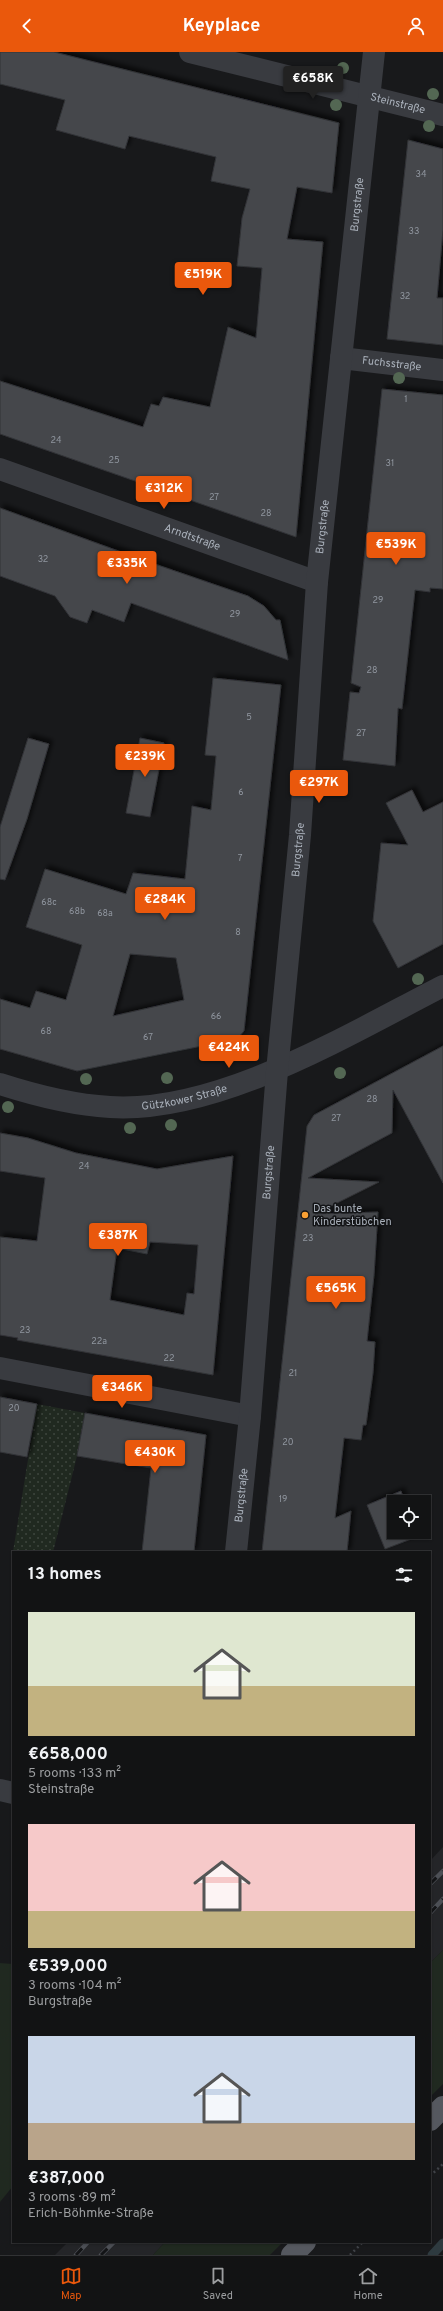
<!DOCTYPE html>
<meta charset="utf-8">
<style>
:root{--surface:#121314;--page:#1b1c1d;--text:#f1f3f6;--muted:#9c9ea0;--line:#313234;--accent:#ea580c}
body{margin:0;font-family:Overpass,sans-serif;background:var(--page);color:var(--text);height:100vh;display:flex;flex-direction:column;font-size:15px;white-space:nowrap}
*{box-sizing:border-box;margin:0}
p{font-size:13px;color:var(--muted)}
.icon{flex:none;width:22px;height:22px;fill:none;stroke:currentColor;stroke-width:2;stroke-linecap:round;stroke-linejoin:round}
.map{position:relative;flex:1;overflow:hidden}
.sheet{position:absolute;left:12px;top:1499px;width:419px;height:692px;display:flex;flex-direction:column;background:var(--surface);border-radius:0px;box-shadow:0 1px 3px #0004,0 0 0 1px var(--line)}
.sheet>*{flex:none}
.fabs{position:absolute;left:387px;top:1443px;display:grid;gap:8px}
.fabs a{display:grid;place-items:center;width:44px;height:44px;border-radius:0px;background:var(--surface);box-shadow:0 1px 3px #0004,0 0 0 1px var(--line);font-size:20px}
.price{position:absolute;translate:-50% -34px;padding:0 9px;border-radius:4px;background:var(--accent);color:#fff;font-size:13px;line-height:26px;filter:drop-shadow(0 1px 2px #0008)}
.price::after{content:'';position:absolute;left:50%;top:24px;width:12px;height:9px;margin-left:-6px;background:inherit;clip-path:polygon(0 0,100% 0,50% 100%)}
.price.current{background:#222;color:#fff}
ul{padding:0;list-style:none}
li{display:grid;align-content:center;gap:8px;height:212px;padding:0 16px}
li span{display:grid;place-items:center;height:124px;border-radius:0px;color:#555}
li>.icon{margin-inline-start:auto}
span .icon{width:72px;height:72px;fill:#fffc;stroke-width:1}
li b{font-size:17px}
h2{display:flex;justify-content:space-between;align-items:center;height:48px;padding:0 16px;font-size:17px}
header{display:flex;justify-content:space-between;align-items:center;height:52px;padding:0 16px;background:var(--accent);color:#fff;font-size:18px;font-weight:700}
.tabs{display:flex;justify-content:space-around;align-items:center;height:56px;border-top:1px solid var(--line);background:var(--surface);font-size:11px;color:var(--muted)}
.tabs a{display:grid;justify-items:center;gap:2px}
.tabs .current{color:var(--accent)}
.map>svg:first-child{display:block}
</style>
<header><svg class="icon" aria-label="back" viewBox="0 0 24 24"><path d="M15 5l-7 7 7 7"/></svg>Keyplace<svg class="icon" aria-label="person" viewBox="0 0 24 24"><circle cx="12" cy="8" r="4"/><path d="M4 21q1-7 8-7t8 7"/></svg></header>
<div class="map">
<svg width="443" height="2203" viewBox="0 0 443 2203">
<defs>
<pattern id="park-dots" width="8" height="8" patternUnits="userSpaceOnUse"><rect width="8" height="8" fill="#202920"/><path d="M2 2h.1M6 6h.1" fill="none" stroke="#3e463e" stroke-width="1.8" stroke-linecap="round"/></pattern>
<filter id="shadow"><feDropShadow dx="3.5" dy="-3.5" stdDeviation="2" flood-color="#0009"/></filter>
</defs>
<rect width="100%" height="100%" fill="#18191b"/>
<g fill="#242528">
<polygon points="443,1795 443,1898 430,1911 430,1809"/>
<polygon points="68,2190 165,2190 153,2203 55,2203"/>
</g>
<g fill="#202920">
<polygon points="443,1898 443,2032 430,2045 430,1911"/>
<polygon points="0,1911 13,1912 13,2134 0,2150"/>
<polygon points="165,2190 283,2190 270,2203 153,2203"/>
</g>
<polygon fill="url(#park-dots)" points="37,1352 85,1361 77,1404 53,1500 13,1500 12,1506"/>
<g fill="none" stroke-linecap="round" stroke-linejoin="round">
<polyline stroke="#2e3a3f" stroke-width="9" points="432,2203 443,2191"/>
</g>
<g fill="#44474b" stroke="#323337" fill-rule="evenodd" filter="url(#shadow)">
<polygon points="0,0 54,0 339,71 332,141 297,135 287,187 323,190 296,485 0,382 0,329 143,375 151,352 159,354 163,345 210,355 228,275 256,286 262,216 237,214 242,166 250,137 211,129 216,105 129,84 125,97 56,78 65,48 0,32"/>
<polygon points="408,88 443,97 443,178 437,246 443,246 443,293 387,287"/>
<polygon points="382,337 443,343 443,537 430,536 430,540 415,538 402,657 398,656 395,714 343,708 350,640 359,641 361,635 351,631"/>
<polygon points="0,456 146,509 248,544 264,554 276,568 280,568 288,608 131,551 124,570 92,558 87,571 70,565 55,544 0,524"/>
<path d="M213,626L281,633L244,979L237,987L77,1019L0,997V947L30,956L36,939L66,948L82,893L26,875L45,817L126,842L133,821L185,827L192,754L211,758L216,704L205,703ZM130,902L176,906L184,948L113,964Z"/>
<polygon points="28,686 49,692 27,767 5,828 0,827 0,775"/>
<polygon points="140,686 164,691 150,765 126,761"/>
<polygon points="412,738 423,760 443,750 443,892 398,916 373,869 381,791 408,793 386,751"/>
<polygon points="443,994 443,1131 393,1038 392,1081 308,1126 379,1130 315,1162 378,1160 374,1223 367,1289 375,1290 373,1321 366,1373 363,1373 361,1388 344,1386 335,1466 351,1459 347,1500 262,1500 307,1074 314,1063"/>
<path d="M0,1081L28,1086L76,1101L157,1117L233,1104L213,1323L17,1288L18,1286L0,1283V1185L37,1189L45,1126L0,1119ZM150,1190L198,1193L194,1242L187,1241L184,1263L110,1248L117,1196L147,1202Z"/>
<polygon points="0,1345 37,1352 27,1405 0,1400"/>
<polygon points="85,1361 206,1383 194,1500 142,1500 151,1416 77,1404"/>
<polygon points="401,1439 405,1450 394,1450 394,1480 417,1480 419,1484 385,1497 367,1453"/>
</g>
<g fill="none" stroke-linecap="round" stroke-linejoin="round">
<g stroke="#3f4247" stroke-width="2.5" stroke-dasharray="2 3" stroke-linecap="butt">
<polyline points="430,2124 443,2112"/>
<polyline points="350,2203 363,2190"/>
</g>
<g stroke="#393b40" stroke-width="22">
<path id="s1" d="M190,0L443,63"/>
<path id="s2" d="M341,306L443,318"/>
<path id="s3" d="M0,417L317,530"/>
<path id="s4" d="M0,1032C34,1043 74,1053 110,1055C218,1062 349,982 443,934"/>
<polyline points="0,1316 250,1364"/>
<path id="s5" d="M236,1500L250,1364L277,1019L300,783L317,530L374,0"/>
<polyline points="0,1738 13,1741"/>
</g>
<g stroke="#55585f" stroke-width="22">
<polyline points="430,2068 443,2055"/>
<polyline points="292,2203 305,2190"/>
</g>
<g stroke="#4c4f55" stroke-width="4.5">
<g id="rail">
<polyline points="430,1832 443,1819"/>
<polyline points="430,1861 443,1847"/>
<polyline points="76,2203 88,2190"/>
<polyline points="101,2203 114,2190"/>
</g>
</g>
<use href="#rail" stroke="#131416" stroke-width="3" stroke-dasharray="9" stroke-linecap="butt"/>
</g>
<g fill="#536753">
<circle cx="343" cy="16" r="6"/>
<circle cx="433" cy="42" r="6"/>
<circle cx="336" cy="53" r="6"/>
<circle cx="429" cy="74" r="6"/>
<circle cx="399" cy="326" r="6"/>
<circle cx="418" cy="927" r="6"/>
<circle cx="340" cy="1021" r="6"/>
<circle cx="167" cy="1026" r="6"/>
<circle cx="86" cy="1027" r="6"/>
<circle cx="8" cy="1055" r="6"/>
<circle cx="171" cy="1073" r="6"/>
<circle cx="130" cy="1076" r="6"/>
</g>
<circle fill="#f89f33" stroke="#131416" stroke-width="1.5" cx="305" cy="1163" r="4"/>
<g text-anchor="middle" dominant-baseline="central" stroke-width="3" stroke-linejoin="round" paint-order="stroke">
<g font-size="9" fill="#90969f">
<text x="421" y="122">34</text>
<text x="414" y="179">33</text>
<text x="405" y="244">32</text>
<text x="406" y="347">1</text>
<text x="56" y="388">24</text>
<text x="114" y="408">25</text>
<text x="390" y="411">31</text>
<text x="214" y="445">27</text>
<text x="266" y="461">28</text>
<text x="43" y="507">32</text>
<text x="378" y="548">29</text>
<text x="235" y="562">29</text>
<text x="372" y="618">28</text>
<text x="249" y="665">5</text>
<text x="361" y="681">27</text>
<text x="241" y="740">6</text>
<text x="240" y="806">7</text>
<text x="49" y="850">68c</text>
<text x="77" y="859">68b</text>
<text x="105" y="861">68a</text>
<text x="238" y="880">8</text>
<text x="216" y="964">66</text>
<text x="46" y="979">68</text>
<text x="148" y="985">67</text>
<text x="372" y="1047">28</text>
<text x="336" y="1066">27</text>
<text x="84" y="1114">24</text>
<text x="308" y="1186">23</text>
<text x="25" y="1278">23</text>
<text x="99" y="1289">22a</text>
<text x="169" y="1306">22</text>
<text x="293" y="1321">21</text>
<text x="14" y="1356">20</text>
<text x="288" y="1390">20</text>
<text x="283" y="1447">19</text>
</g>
<g font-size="11" fill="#aab1bb" stroke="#131416">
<text stroke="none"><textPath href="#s1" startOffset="214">Steinstraße</textPath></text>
<text stroke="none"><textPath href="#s5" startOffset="1353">Burgstraße</textPath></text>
<text stroke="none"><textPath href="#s2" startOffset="51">Fuchsstraße</textPath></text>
<text stroke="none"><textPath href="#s5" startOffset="1029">Burgstraße</textPath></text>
<text stroke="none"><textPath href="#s3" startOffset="204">Arndtstraße</textPath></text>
<text stroke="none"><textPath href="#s5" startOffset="705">Burgstraße</textPath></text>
<text stroke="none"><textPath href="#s4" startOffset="188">Gützkower Straße</textPath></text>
<text stroke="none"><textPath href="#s5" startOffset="381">Burgstraße</textPath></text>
<text stroke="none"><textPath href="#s5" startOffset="57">Burgstraße</textPath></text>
</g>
<g font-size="11" fill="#aab1bb" stroke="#131416" text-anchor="start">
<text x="313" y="1157">Das bunte<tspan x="313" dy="13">Kinderstübchen</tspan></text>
</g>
</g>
</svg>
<div class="fabs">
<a><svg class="icon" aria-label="locate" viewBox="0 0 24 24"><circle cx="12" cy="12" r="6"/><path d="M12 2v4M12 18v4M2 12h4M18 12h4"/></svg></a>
</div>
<b class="price current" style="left:313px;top:48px">€658K</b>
<b class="price" style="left:203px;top:244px">€519K</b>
<b class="price" style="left:164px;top:458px">€312K</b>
<b class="price" style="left:396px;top:514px">€539K</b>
<b class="price" style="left:127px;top:533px">€335K</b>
<b class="price" style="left:145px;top:726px">€239K</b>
<b class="price" style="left:319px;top:752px">€297K</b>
<b class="price" style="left:165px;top:869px">€284K</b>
<b class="price" style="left:229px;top:1017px">€424K</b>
<b class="price" style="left:118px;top:1205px">€387K</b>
<b class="price" style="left:336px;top:1258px">€565K</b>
<b class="price" style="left:122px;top:1357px">€346K</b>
<b class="price" style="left:155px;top:1422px">€430K</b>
<section class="sheet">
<h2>13 homes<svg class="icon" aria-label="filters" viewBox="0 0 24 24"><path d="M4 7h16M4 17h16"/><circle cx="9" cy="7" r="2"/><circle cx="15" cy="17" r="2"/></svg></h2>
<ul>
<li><span style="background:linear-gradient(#dfe7d0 60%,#c2b280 0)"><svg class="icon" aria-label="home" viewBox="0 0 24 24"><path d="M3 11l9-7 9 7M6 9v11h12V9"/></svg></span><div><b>€658,000</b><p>5 rooms · 133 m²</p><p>Steinstraße</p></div></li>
<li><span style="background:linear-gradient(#f6c9c9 70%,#c2b280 0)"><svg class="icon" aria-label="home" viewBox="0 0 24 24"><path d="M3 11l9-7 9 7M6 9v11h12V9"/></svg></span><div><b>€539,000</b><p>3 rooms · 104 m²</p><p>Burgstraße</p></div></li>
<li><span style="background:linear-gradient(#c9d6e8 70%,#b9a48a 0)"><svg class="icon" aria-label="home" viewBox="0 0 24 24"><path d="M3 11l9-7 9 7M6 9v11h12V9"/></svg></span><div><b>€387,000</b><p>3 rooms · 89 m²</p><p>Erich-Böhmke-Straße</p></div></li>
</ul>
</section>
</div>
<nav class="tabs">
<a class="current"><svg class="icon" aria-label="map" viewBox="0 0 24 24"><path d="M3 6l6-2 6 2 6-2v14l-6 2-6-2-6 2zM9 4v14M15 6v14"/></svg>Map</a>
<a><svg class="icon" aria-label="saved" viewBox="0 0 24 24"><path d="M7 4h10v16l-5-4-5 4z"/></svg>Saved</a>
<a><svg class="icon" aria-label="home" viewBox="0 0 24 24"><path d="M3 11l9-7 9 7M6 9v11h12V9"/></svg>Home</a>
</nav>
